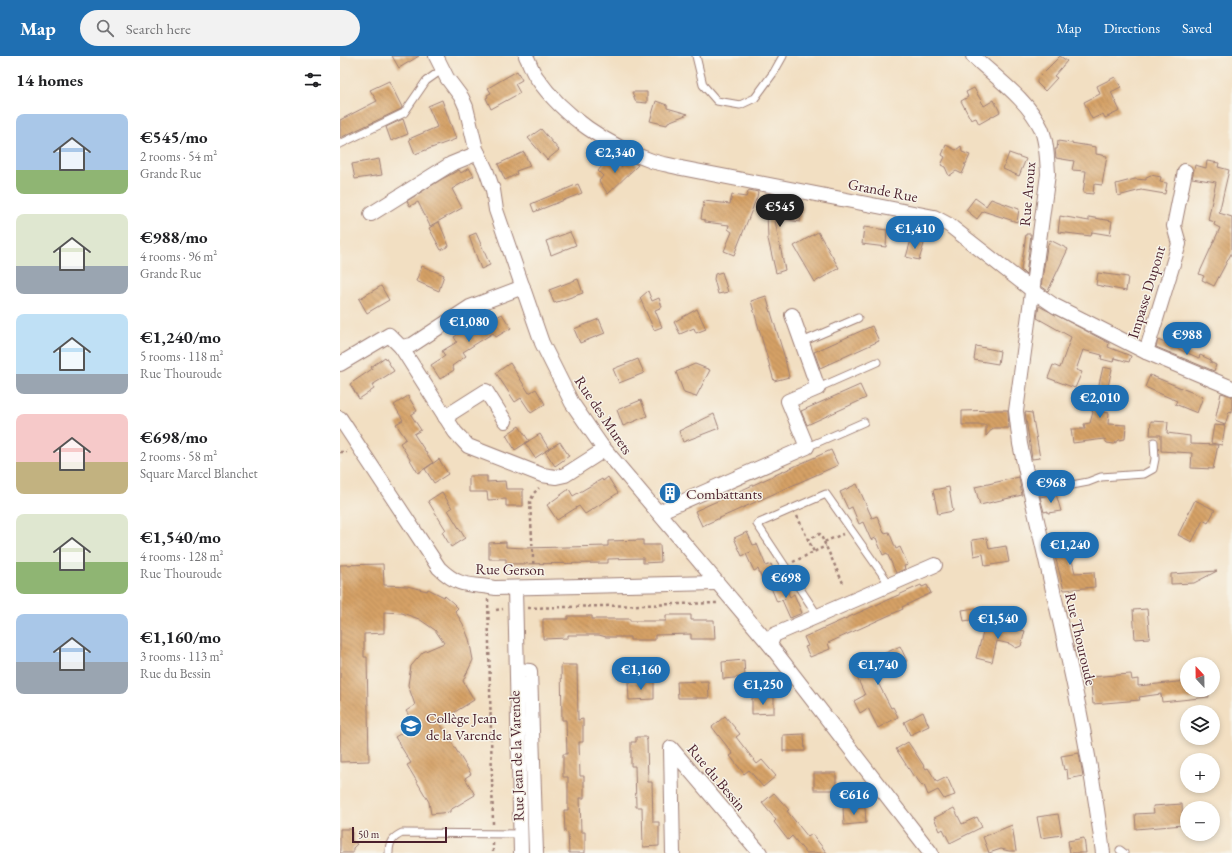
<!DOCTYPE html>
<meta charset="utf-8">
<style>
:root{--surface:#fff;--page:#f2f2f2;--text:#202124;--muted:#757577;--accent:#1f6fb2}
body{margin:0;font-family:"EB Garamond",serif;background:var(--page);color:var(--text);height:100vh;display:flex;flex-direction:column;font-size:15px;white-space:nowrap}
*{box-sizing:border-box;margin:0}
p{font-size:13px;color:var(--muted)}
.icon{flex:none;width:22px;height:22px;fill:none;stroke:currentColor;stroke-width:2;stroke-linecap:round;stroke-linejoin:round}
.map{position:relative;flex:1;overflow:hidden}
.details{display:flex;flex-direction:column;background:var(--surface);width:340px}
.details>*{flex:none}
.needle{width:26px;rotate:338deg}
.fabs{position:absolute;left:840px;top:601px;display:grid;gap:8px}
.fabs a{display:grid;place-items:center;width:40px;height:40px;border-radius:50%;background:var(--surface);box-shadow:0 2px 6px #0003;font-size:20px}
.scale{position:absolute;left:12px;bottom:10px;width:95px;box-sizing:border-box;padding-left:4px;border:2px solid #4a1f2b;border-top:0;font-size:11px;line-height:14px;white-space:nowrap;color:#4a1f2b;-webkit-text-stroke:3px #f7f3e8;paint-order:stroke}
.price{position:absolute;translate:-50% -34px;padding:0 9px;border-radius:14px;background:var(--accent);color:#fff;font-size:13px;line-height:26px;filter:drop-shadow(0 1px 2px #0008)}
.price::after{content:'';position:absolute;left:50%;top:24px;width:12px;height:9px;margin-left:-6px;background:inherit;clip-path:polygon(0 0,100% 0,50% 100%)}
.price.on{background:#222;color:#fff}
ul{padding:0;list-style:none}
li{display:flex;align-items:center;gap:12px;height:100px;padding:0 16px}
li span{display:grid;place-items:center;flex:none;width:112px;height:80px;border-radius:8px;color:#555}
li>.icon{margin-inline-start:auto}
span .icon{width:48px;height:48px;fill:#fffc;stroke-width:1}
li b{font-size:17px}
h2{display:flex;justify-content:space-between;align-items:center;height:48px;padding:0 16px;font-size:17px}
header{display:flex;align-items:center;gap:24px;box-sizing:border-box;height:56px;padding:0 20px;background:var(--accent);color:#fff}
header strong{font-size:19px}
nav{display:flex;gap:22px;margin-inline-start:auto;font-size:14px}
.search{width:280px;height:36px;background:var(--page);display:flex;align-items:center;gap:10px;box-sizing:border-box;padding:0 14px;border-radius:22px;color:var(--muted);font-size:15px}
main{display:flex;flex:1;min-height:0}
.map>svg:first-child{display:block}
</style>
<header>
<strong>Map</strong>
<div class="search"><svg class="icon" aria-label="search" viewBox="0 0 24 24"><circle cx="10" cy="10" r="6"/><path d="M15 15l6 6"/></svg>Search here</div>
<nav><a>Map</a><a>Directions</a><a>Saved</a></nav>
</header>
<main>
<section class="details">
<h2>14 homes<svg class="icon" aria-label="filters" viewBox="0 0 24 24"><path d="M4 7h16M4 17h16"/><circle cx="9" cy="7" r="2"/><circle cx="15" cy="17" r="2"/></svg></h2>
<ul>
<li><span style="background:linear-gradient(#a9c7e8 70%,#8fb573 0)"><svg class="icon" aria-label="home" viewBox="0 0 24 24"><path d="M3 11l9-7 9 7M6 9v11h12V9"/></svg></span><div><b>€545/mo</b><p>2 rooms · 54 m²</p><p>Grande Rue</p></div></li>
<li><span style="background:linear-gradient(#dfe7d0 65%,#9aa5b1 0)"><svg class="icon" aria-label="home" viewBox="0 0 24 24"><path d="M3 11l9-7 9 7M6 9v11h12V9"/></svg></span><div><b>€988/mo</b><p>4 rooms · 96 m²</p><p>Grande Rue</p></div></li>
<li><span style="background:linear-gradient(#bfe0f5 75%,#9aa5b1 0)"><svg class="icon" aria-label="home" viewBox="0 0 24 24"><path d="M3 11l9-7 9 7M6 9v11h12V9"/></svg></span><div><b>€1,240/mo</b><p>5 rooms · 118 m²</p><p>Rue Thouroude</p></div></li>
<li><span style="background:linear-gradient(#f6c9c9 60%,#c2b280 0)"><svg class="icon" aria-label="home" viewBox="0 0 24 24"><path d="M3 11l9-7 9 7M6 9v11h12V9"/></svg></span><div><b>€698/mo</b><p>2 rooms · 58 m²</p><p>Square Marcel Blanchet</p></div></li>
<li><span style="background:linear-gradient(#dfe7d0 60%,#8fb573 0)"><svg class="icon" aria-label="home" viewBox="0 0 24 24"><path d="M3 11l9-7 9 7M6 9v11h12V9"/></svg></span><div><b>€1,540/mo</b><p>4 rooms · 128 m²</p><p>Rue Thouroude</p></div></li>
<li><span style="background:linear-gradient(#a9c7e8 60%,#9aa5b1 0)"><svg class="icon" aria-label="home" viewBox="0 0 24 24"><path d="M3 11l9-7 9 7M6 9v11h12V9"/></svg></span><div><b>€1,160/mo</b><p>3 rooms · 113 m²</p><p>Rue du Bessin</p></div></li>
</ul>
</section>
<div class="map">
<svg width="892" height="797" viewBox="0 0 892 797">
<defs>
<pattern id="building-back-hatch" width="6" height="6" patternUnits="userSpaceOnUse"><rect width="6" height="6" fill="#d5a166"/><path d="M-1 5l2 2M0 0l6 6M5-1l2 2" fill="none" stroke="#af8354"/></pattern>
</defs>
<rect width="100%" height="100%" fill="#f7f3e8"/>
<filter id="ink" filterUnits="userSpaceOnUse"><feTurbulence type="fractalNoise" baseFrequency=".025" numOctaves="2"/><feDisplacementMap in="SourceGraphic" scale="8" xChannelSelector="R" yChannelSelector="G"/><feConvolveMatrix kernelMatrix="1 2 1 2 8 2 1 2 1" color-interpolation-filters="sRGB"/></filter>
<filter id="wash" filterUnits="userSpaceOnUse"><feTurbulence type="fractalNoise" baseFrequency=".012" numOctaves="4" result="noise"/><feDisplacementMap in="SourceGraphic" scale="16" xChannelSelector="R" yChannelSelector="G"/><feGaussianBlur stdDeviation="0.9" result="paint"/><feColorMatrix in="noise" values="0 0 0 0 0 0 0 0 0 0 0 0 0 0 0 0 0 1.4 0 .05"/><feComposite in="paint" operator="in"/></filter>
<g filter="url(#wash)">
<rect width="100%" height="100%" fill="#f2dfc2"/>
<g id="blocks">
<g fill="url(#building-back-hatch)">
<polygon points="52,0 79,0 59,12"/>
<polygon points="720,0 727,5 714,20 717,22 705,35 697,27 697,23"/>
<polygon points="177,15 182,24 175,28 180,37 151,53 146,42 148,41 147,39 151,37 148,32"/>
<polygon points="775,21 781,31 771,36 780,55 765,62 763,58 752,63 744,46 760,38 757,30"/>
<polygon points="49,25 62,51 61,53 0,82 0,64 37,45 30,34"/>
<polygon points="634,32 644,50 654,44 660,56 639,68 636,62 631,64 621,45 628,41 626,36"/>
<polygon points="292,36 307,36 307,47 296,46"/>
<polygon points="102,44 116,83 75,98 69,83 97,71 88,50"/>
<polygon points="316,45 327,49 327,52 348,58 328,66 327,69 310,65"/>
<polygon points="63,63 68,78 51,85 46,71"/>
<polygon points="201,73 219,94 207,104 188,82"/>
<polygon points="718,85 756,91 756,98 767,100 762,129 754,128 753,138 743,137 746,115 732,114 734,105 716,102 715,93 717,93"/>
<polygon points="606,89 616,94 621,90 622,96 630,99 626,108 624,108 626,109 622,118 616,115 609,120 605,111 601,109 605,101 602,99"/>
<polygon points="184,96 190,110 176,115 177,118 165,124 158,108"/>
<polygon points="669,97 686,103 679,120 663,113"/>
<polygon points="269,101 281,111 287,104 298,109 268,138 259,125 263,120 258,115"/>
<polygon points="39,103 42,119 15,123 12,108"/>
<polygon points="867,105 879,107 878,111 889,114 879,157 892,161 892,196 874,230 862,224 864,220 859,218 880,172 874,169 875,166 868,164 876,126 852,122 855,109 866,112"/>
<polygon points="129,112 134,120 112,133 122,152 90,170 78,146 70,150 67,145 102,123 119,114 121,117"/>
<polygon points="811,119 821,121 820,126 827,127 825,138 801,134 778,140 776,128 795,123 806,124 806,121"/>
<polygon points="238,128 242,137 194,156 191,148"/>
<polygon points="409,134 418,136 417,141 394,199 384,195 392,176 388,173 389,169 365,166 365,164 361,163 364,145 390,148 392,139 406,141"/>
<polygon points="635,142 646,150 651,143 679,153 677,166 643,155 637,163 626,154"/>
<polygon points="425,144 463,151 460,166 437,162 433,155 445,214 436,217 428,183 427,155 432,154"/>
<polygon points="720,160 749,165 749,161 772,165 770,179 752,176 751,180 718,176"/>
<polygon points="99,166 109,190 101,194 89,172"/>
<polygon points="524,171 547,174 546,191 522,188"/>
<polygon points="230,176 236,189 211,199 206,185"/>
<polygon points="478,176 499,212 475,226 454,190"/>
<polygon points="136,177 150,209 141,213 129,180"/>
<polygon points="686,178 691,178 686,219 681,214"/>
<polygon points="571,184 584,188 579,204 566,201"/>
<polygon points="710,184 728,193 708,235 701,230 707,191"/>
<polygon points="82,210 104,219 99,235 76,225"/>
<polygon points="382,216 388,236 378,238 374,223 375,218"/>
<polygon points="758,217 788,221 786,235 756,229"/>
<polygon points="238,223 243,237 214,247 209,234"/>
<polygon points="41,230 49,244 27,257 19,243"/>
<polygon points="308,235 312,245 319,242 322,251 315,254 322,271 314,274 300,242"/>
<polygon points="426,240 444,299 449,321 434,325 411,245"/>
<polygon points="699,250 769,287 768,291 791,300 789,306 774,302 773,306 761,303 762,299 743,294 736,314 742,316 735,332 708,322 713,309 720,312 731,281 697,262"/>
<polygon points="357,253 366,273 356,277 354,272 340,278 334,266"/>
<polygon points="162,258 171,272 156,281 153,277 123,296 126,300 112,310 114,314 100,323 91,309 105,300 102,295 117,286 114,281 143,262 147,267"/>
<polygon points="259,263 265,277 240,287 234,273"/>
<polygon points="532,270 539,285 480,312 474,296"/>
<polygon points="818,284 859,302 860,299 871,304 870,306 876,309 874,315 816,291"/>
<polygon points="636,290 660,295 658,308 634,304"/>
<polygon points="45,301 54,315 32,329 34,333 19,343 10,328 32,313 31,311"/>
<polygon points="298,303 304,317 279,327 273,313"/>
<polygon points="170,307 189,337 196,333 205,348 191,357 181,342 175,346 156,317"/>
<polygon points="355,308 370,314 356,341 344,337 336,316"/>
<polygon points="763,311 772,313 762,356 769,357 768,368 786,369 785,383 779,384 774,388 767,387 764,383 733,387 731,373 745,373 744,368 750,367 753,356 751,354 753,354"/>
<polygon points="810,319 863,341 857,357 835,348 837,345 805,331"/>
<polygon points="520,329 526,342 467,369 461,355"/>
<polygon points="881,337 892,340 892,357 889,356 885,369 875,365"/>
<polygon points="68,340 77,355 71,359 81,374 74,378 93,407 78,417 60,387 66,383 56,368 63,364 54,349"/>
<polygon points="301,344 307,360 283,370 277,354"/>
<polygon points="657,354 668,354 669,372 653,372 646,380 646,369 622,369 622,355"/>
<polygon points="685,356 692,357 700,402 692,403"/>
<polygon points="374,358 379,372 343,386 339,375"/>
<polygon points="811,365 828,366 827,377 850,380 850,388 878,389 873,413 851,412 852,397 821,395 821,379 810,379"/>
<polygon points="874,369 885,370 882,389 871,387"/>
<polygon points="179,370 189,385 175,394 166,379"/>
<polygon points="200,378 209,393 195,402 185,387"/>
<polygon points="220,386 229,400 215,410 205,395"/>
<polygon points="491,394 498,409 362,470 355,455"/>
<polygon points="99,403 108,418 94,427 85,413"/>
<polygon points="129,420 147,420 147,426 165,425 166,433 183,433 183,450 166,450 166,443 148,444 147,436 129,436"/>
<polygon points="268,421 278,437 245,458 239,450 217,464 207,449 229,433 233,440 262,423 263,425"/>
<polygon points="679,421 682,439 640,449 635,431"/>
<polygon points="517,428 532,462 537,460 544,477 549,476 556,493 560,491 568,509 564,510 565,513 556,517 547,497 543,499 536,482 531,484 523,466 519,468 512,451 508,453 500,436"/>
<polygon points="609,431 613,455 598,458 593,434"/>
<polygon points="102,436 112,452 108,454 125,482 111,491 102,476 106,474 88,445"/>
<polygon points="716,438 721,455 708,457 708,455 704,456 700,441"/>
<polygon points="855,444 875,454 868,467 863,464 852,486 838,479"/>
<polygon points="407,476 413,489 417,488 426,510 431,508 438,525 425,531 418,513 414,515 406,498 411,496 402,500 394,482"/>
<polygon points="728,477 730,488 728,488 735,517 754,516 755,531 724,534 710,481"/>
<polygon points="647,482 649,493 666,490 669,506 645,510 643,498 634,500 632,484"/>
<polygon points="303,484 303,489 320,489 321,506 303,507 303,502 268,503 268,507 166,508 166,503 149,503 149,487 166,486 166,491 184,492 268,490 268,485"/>
<polygon points="43,508 44,529 67,530 87,535 88,533 104,541 105,540 113,547 118,552 115,555 123,568 129,583 133,604 123,625 134,644 99,666 131,718 125,722 135,739 110,754 110,756 91,758 89,746 67,709 71,707 55,681 75,669 66,655 75,649 68,629 71,610 83,596 104,587 95,574 79,563 62,557 44,556 44,577 24,578 24,601 27,601 29,705 0,706 0,509"/>
<polygon points="877,515 854,527 831,528 831,518"/>
<polygon points="442,523 450,541 454,538 462,557 450,562 442,544 445,543 437,546 430,529"/>
<polygon points="581,529 582,531 587,529 591,537 562,551 563,553 488,587 490,593 470,601 465,591 468,590 464,581"/>
<polygon points="636,552 637,563 624,565 622,554"/>
<polygon points="807,553 810,582 795,583 793,554"/>
<polygon points="326,559 351,559 351,564 374,564 375,583 351,583 351,578 315,579 315,584 290,584 290,581 266,581 259,579 228,579 228,582 203,583 203,563 228,563 228,560 252,560 252,563 290,563 290,565 326,565"/>
<polygon points="646,566 685,575 681,590 676,592 670,588 657,585 652,606 636,602"/>
<polygon points="560,590 567,605 535,621 551,652 553,651 558,661 538,672 528,652 520,657 514,645 525,639 513,613"/>
<polygon points="404,604 405,621 383,623 382,606"/>
<polygon points="221,609 237,609 238,664 243,663 243,686 239,686 240,720 244,720 244,742 240,742 241,776 245,776 245,797 229,797 228,777 225,776 224,754 228,754 228,721 223,721 223,698 227,698 226,664 222,664"/>
<polygon points="791,618 792,624 798,623 798,630 847,625 847,634 868,634 869,641 822,646 821,638 799,641 800,644 753,648 750,621"/>
<polygon points="368,625 369,642 338,642 337,626"/>
<polygon points="288,626 314,626 314,643 289,644"/>
<polygon points="434,641 434,657 412,658 412,642"/>
<polygon points="583,656 589,670 570,679 564,666"/>
<polygon points="385,660 400,678 396,681 417,708 422,704 436,720 423,731 409,714 404,718 390,700 393,698 372,671"/>
<polygon points="464,678 465,695 443,695 443,679"/>
<polygon points="296,681 306,681 307,685 308,726 312,726 313,766 319,766 319,790 303,791 302,751 296,751 295,710 291,710 291,686 296,686"/>
<polygon points="568,686 586,713 588,712 597,726 607,721 615,739 604,743 598,734 588,739 584,729 582,730 575,720 574,721 556,693"/>
<polygon points="739,697 743,720 728,723 727,713 724,714 721,700"/>
<rect x="474" y="717" width="22" height="17"/>
<polygon points="434,737 449,754 447,755 468,781 472,778 487,797 466,797 452,780 448,784 434,766 436,764 422,747"/>
<polygon points="842,748 843,769 796,773 795,758 814,757 813,750"/>
<polygon points="525,751 526,767 504,769 503,752"/>
<polygon points="614,752 622,768 637,761 642,771 610,787 603,773 600,775 594,762"/>
<polygon points="718,758 722,779 701,782 697,761"/>
<polygon points="672,769 676,795 669,795 661,793 649,797 643,781"/>
<polygon points="0,773 12,773 12,785 17,788 13,792 13,797 0,797"/>
<polygon points="744,782 746,797 730,797 728,785"/>
</g>
</g>
</g>
<g filter="url(#ink)">
<use href="#blocks" fill-opacity="0" stroke="#9e7f76" stroke-width="1"/>
<g fill="none" stroke-linecap="round" stroke-linejoin="round">
<g stroke="#9e7f76" stroke-width="9">
<g id="lane">
<polyline points="356,0 363,29 377,45 400,49 415,42 434,16 443,0"/>
<polyline points="0,88 64,57 86,25 103,13"/>
<polyline points="462,286 518,262"/>
<polyline points="478,332 537,306"/>
<polyline points="467,391 524,366"/>
<polyline points="690,437 748,426 761,421 804,418 813,413 815,403 814,386"/>
<polyline points="478,560 417,468 486,438 550,529"/>
<polyline points="780,794 784,797"/>
<path d="M49,797C49,786 52,782 62,777L181,778"/>
</g>
</g>
<g stroke="#9e7f76" stroke-width="16">
<g id="street">
<polyline points="96,0 107,22 122,42 126,51 136,93 146,114 153,134 156,154 202,287 232,347 261,389 430,589 591,797"/>
<path d="M186,0C190,7 192,16 197,22C223,60 268,90 312,105C321,108 331,109 341,112L594,161L609,169L693,235L715,250L806,296L892,332"/>
<path d="M633,0C656,22 687,43 701,72C707,86 707,103 708,118L676,355L680,388C709,524 746,659 763,797"/>
<polyline points="31,158 111,108 138,97"/>
<polyline points="61,291 115,376 128,390 202,419 216,421 225,419 264,394"/>
<polyline points="806,296 839,188 834,170 845,115"/>
<polyline points="0,308 49,279 61,291 72,289 130,251 183,231"/>
<polyline points="105,361 146,335 165,365"/>
<path d="M0,362L99,512C121,533 129,527 155,532L377,527"/>
<polyline points="319,456 467,391 448,345 478,332 452,259"/>
<polyline points="175,532 181,797"/>
<polyline points="430,589 434,579 595,509"/>
<polyline points="177,614 190,615 196,797"/>
<polyline points="333,797 331,692 420,797"/>
</g>
</g>
<g stroke="#9e7f76" stroke-width="2.5" stroke-dasharray="3 3" stroke-linecap="butt">
<polyline points="0,396 7,396"/>
<polyline points="457,460 474,496"/>
<polyline points="467,484 480,478 484,486 503,478"/>
<polyline points="484,486 503,527"/>
<polyline points="453,506 486,490"/>
<polyline points="194,520 190,446 194,437 199,432"/>
<polyline points="148,543 153,768"/>
<polyline points="188,552 377,547"/>
<polyline points="156,554 163,553"/>
<polyline points="153,787 153,797"/>
</g>
<use href="#lane" stroke="#fff" stroke-width="7"/>
<use href="#street" stroke="#fff" stroke-width="14"/>
</g>
</g>
<defs>
<g id="building-disc" transform="scale(1.15)"><circle r="9.5" fill="#1f6fb2" stroke="#f7f3e8"/><path d="M-4-6H4V6H1V3H-1V6H-4ZM-2.5-4.3h1.7v1.8h-1.7ZM.8-4.3h1.7v1.8H.8ZM-2.5-1h1.7V.8h-1.7ZM.8-1h1.7V.8H.8Z" fill="#fff"/></g>
<g id="school-disc" transform="scale(1.15)"><circle r="9.5" fill="#1f6fb2" stroke="#f7f3e8"/><path d="M0-5L7-2L0 1L-7-2ZM-4 1L0 2.5L4 1V4Q0 6-4 4Z" fill="#fff"/></g>
</defs>
<g fill-rule="evenodd">
<use href="#building-disc" x="330" y="437"/>
<use href="#school-disc" x="71" y="670"/>
</g>
<g text-anchor="middle" dominant-baseline="central" stroke-width="3" stroke-linejoin="round" paint-order="stroke">
<g font-size="15" fill="#4a1f2b" stroke="#f7f3e8">
<text transform="translate(543 134) rotate(11)">Grande Rue</text>
<text transform="translate(687 138) rotate(-85)">Rue Aroux</text>
<text transform="translate(806 236) rotate(-73)">Impasse Dupont</text>
<text transform="translate(264 359) rotate(56)">Rue des Murets</text>
<text transform="translate(170 513) rotate(1)">Rue Gerson</text>
<text transform="translate(741 583) rotate(77)">Rue Thouroude</text>
<text transform="translate(176 700) rotate(-92)">Rue Jean de la Varende</text>
<text transform="translate(377 721) rotate(50)">Rue du Bessin</text>
</g>
<g font-size="15" fill="#4a1f2b" stroke="#f7f3e8" text-anchor="start">
<text x="346" y="437">Combattants</text>
<text x="86" y="661">Collège Jean<tspan x="86" dy="17">de la Varende</tspan></text>
</g>
</g>
</svg>
<div class="fabs">
<a><svg class="needle" viewBox="-14 -14 28 28"><path d="M0-13l5 13h-10z" fill="#e53935"/><path d="M0 13l5-13h-10z" fill="#757577"/></svg></a>
<a><svg class="icon" aria-label="layers" viewBox="0 0 24 24"><path d="M12 4l9 5-9 5-9-5zM3 14l9 5 9-5"/></svg></a>
<a>+</a>
<a>−</a>
</div>
<div class="scale">50 m</div>
<b class="price" style="left:275px;top:118px">€2,340</b>
<b class="price on" style="left:440px;top:172px">€545</b>
<b class="price" style="left:575px;top:194px">€1,410</b>
<b class="price" style="left:129px;top:287px">€1,080</b>
<b class="price" style="left:847px;top:300px">€988</b>
<b class="price" style="left:760px;top:363px">€2,010</b>
<b class="price" style="left:711px;top:448px">€968</b>
<b class="price" style="left:730px;top:510px">€1,240</b>
<b class="price" style="left:446px;top:543px">€698</b>
<b class="price" style="left:658px;top:584px">€1,540</b>
<b class="price" style="left:538px;top:630px">€1,740</b>
<b class="price" style="left:301px;top:635px">€1,160</b>
<b class="price" style="left:423px;top:650px">€1,250</b>
<b class="price" style="left:514px;top:760px">€616</b>
</div>
</main>
